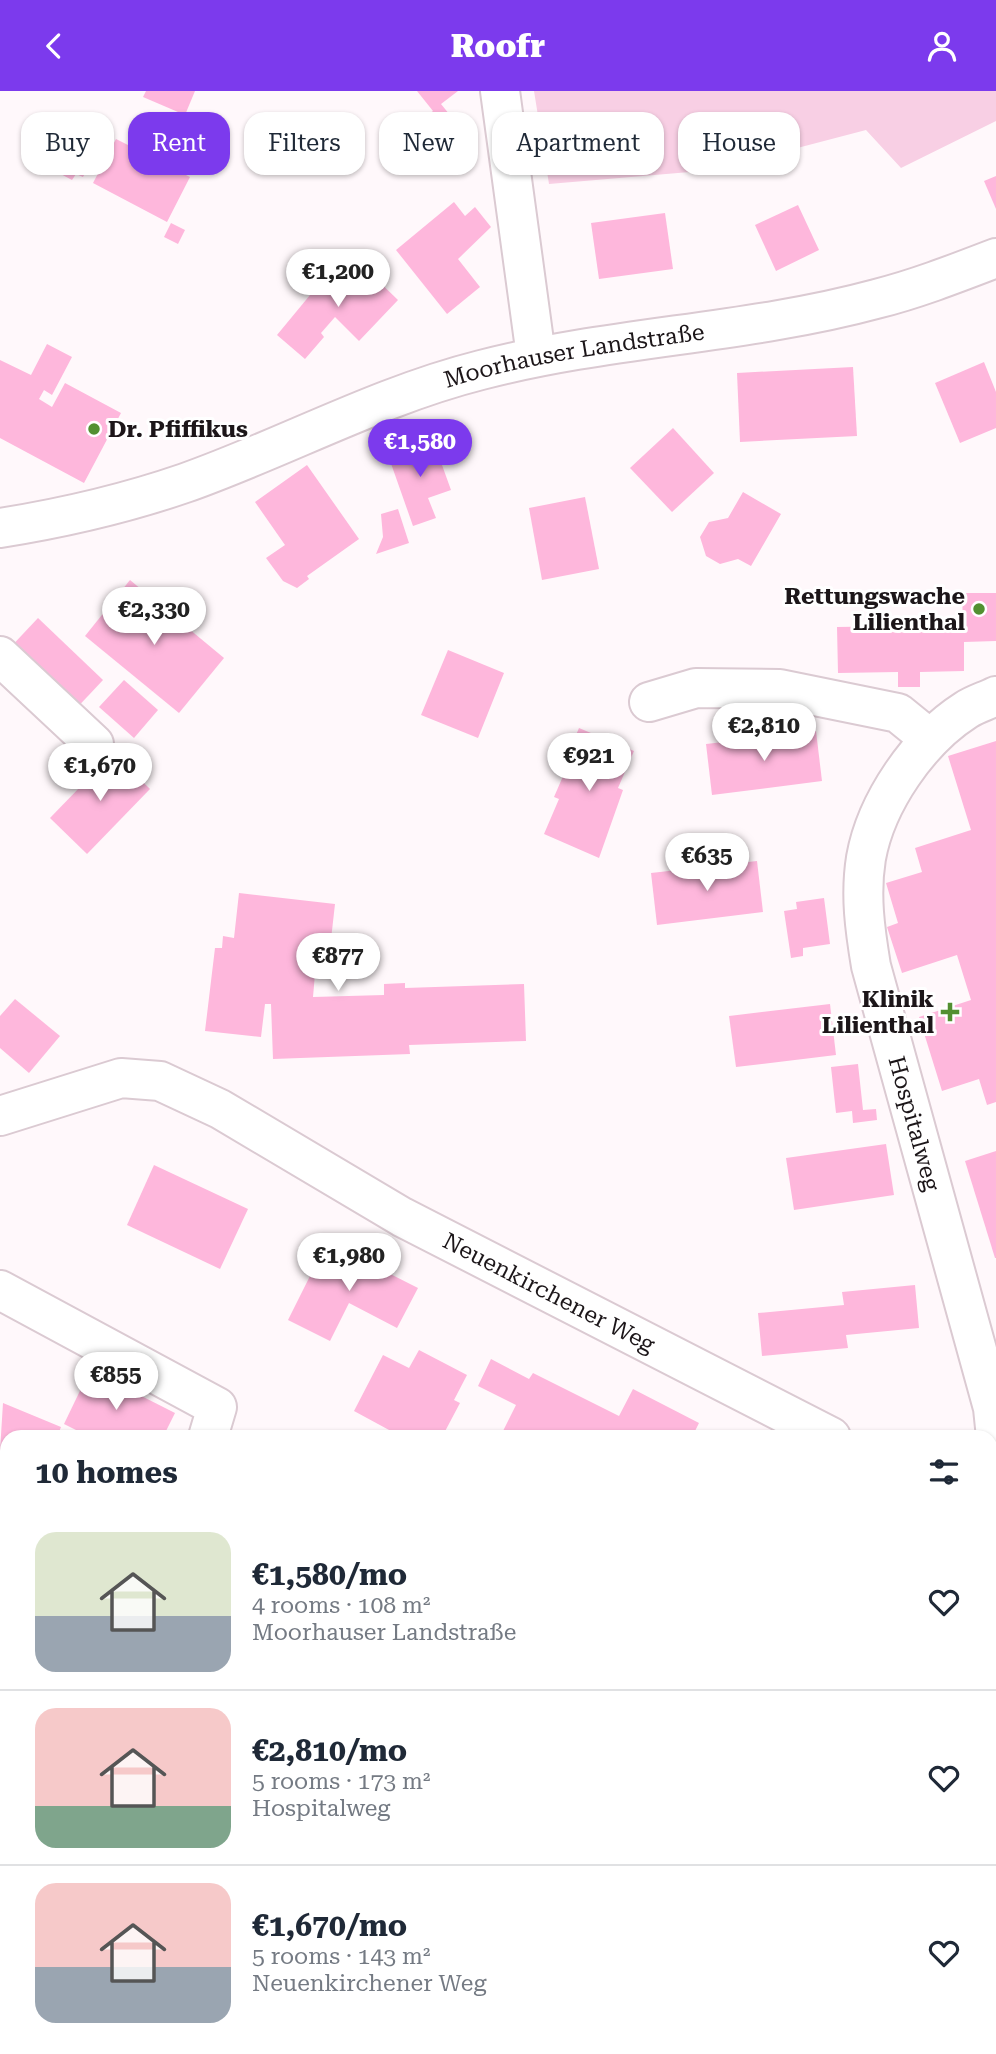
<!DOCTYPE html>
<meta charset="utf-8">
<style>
:root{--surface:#fff;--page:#f2f2f3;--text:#1f2937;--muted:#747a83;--line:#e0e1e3;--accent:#7c3aed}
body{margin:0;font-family:"Roboto Serif",serif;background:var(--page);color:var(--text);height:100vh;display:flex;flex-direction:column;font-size:26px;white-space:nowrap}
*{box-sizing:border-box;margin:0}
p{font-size:23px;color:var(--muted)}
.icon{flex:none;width:38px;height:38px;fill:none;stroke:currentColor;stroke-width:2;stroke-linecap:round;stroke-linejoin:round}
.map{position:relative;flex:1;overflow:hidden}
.drawer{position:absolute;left:0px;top:1339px;width:998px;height:625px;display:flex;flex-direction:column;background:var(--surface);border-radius:21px 21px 0 0;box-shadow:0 2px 5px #0004}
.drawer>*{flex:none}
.top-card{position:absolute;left:21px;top:21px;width:956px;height:63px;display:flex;gap:14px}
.price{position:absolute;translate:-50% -60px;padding:0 16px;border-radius:24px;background:#fff;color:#222;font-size:23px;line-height:46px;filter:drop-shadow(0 2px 4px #0008)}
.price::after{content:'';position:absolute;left:50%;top:42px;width:21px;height:16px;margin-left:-10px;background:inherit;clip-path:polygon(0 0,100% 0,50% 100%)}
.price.on{background:var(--accent);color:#fff}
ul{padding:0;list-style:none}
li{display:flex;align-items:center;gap:21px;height:175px;padding:0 35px}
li+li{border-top:2px solid var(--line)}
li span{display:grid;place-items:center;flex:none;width:196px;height:140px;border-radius:21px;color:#555}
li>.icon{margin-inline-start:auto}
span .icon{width:84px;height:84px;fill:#fffc;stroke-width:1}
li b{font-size:30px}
h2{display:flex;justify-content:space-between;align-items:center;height:84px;padding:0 35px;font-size:30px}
.pill{padding:0 24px;border-radius:21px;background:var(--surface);box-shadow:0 2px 5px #0004;font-size:24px;line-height:63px}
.pill.on{background:var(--accent);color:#fff}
header{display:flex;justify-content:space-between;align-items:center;height:91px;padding:0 35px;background:var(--accent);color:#fff;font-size:32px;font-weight:800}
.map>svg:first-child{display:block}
</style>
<header><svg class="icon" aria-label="back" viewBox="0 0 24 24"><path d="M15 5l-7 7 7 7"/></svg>Roofr<svg class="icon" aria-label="person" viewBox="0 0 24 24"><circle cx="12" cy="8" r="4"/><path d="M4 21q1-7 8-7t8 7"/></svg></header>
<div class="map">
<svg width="996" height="1963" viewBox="0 0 996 1963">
<rect width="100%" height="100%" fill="#fff8fb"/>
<g fill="#f8cfe4">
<polygon points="534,0 996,0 996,30 901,77 866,39 713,79 549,93"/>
<polygon points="991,1729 996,1732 996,1963 327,1963 331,1956 990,1956"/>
<polygon points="102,1957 102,1956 299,1957 295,1963 100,1963"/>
</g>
<g fill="#feb7dc">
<polygon points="146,0 195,0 185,24 143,6"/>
<polygon points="417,0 458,0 441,13 475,55 443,81 418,53 410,39 433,20"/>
<polygon points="77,33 103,47 83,86 76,83 72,89 53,79"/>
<polygon points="136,47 171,65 166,74 190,86 167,131 93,92 116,48 132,56"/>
<polygon points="996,85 996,118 984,90"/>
<polygon points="454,111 465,125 475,116 491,136 458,168 480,196 447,223 396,159"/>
<polygon points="798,114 819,159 776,180 755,134"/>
<polygon points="665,122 673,178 599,188 591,132"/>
<polygon points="171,132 185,139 178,153 164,146"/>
<polygon points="339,169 364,189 371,183 398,209 359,250 335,226 321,242 324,246 305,268 277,244"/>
<polygon points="47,253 72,266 52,304 44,299 39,308 52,316 65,292 121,322 84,392 0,347 0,269 31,284"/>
<polygon points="984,271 996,301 996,337 960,352 935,292"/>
<polygon points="853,276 857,345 740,351 737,282"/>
<polygon points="673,337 714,382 672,421 630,377"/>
<polygon points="433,349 451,399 428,407 436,427 413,435 388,364"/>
<polygon points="307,374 359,448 307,485 309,488 297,497 283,490 266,467 285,454 255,411"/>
<polygon points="743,401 781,423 751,475 738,468 720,473 706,465 700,446 709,431 728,427"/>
<polygon points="585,406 599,478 542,489 529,417"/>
<polygon points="398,418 409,452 376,463 383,446 381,423"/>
<polygon points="130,489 224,567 179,622 85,545"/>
<polygon points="962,502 996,502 996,550 964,551 964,580 920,581 920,596 898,596 898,581 838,582 837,536 963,534"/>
<polygon points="38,527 103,589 72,622 6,561"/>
<polygon points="448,559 504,582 478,647 421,624"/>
<polygon points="124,589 158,619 134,647 99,616"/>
<polygon points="579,637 634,660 618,697 623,699 599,767 544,743 559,708 554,706 567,676 563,674"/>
<polygon points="816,640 822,690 712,704 706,653"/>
<polygon points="996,650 996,1011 987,1014 979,988 942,1000 919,926 971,909 957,864 902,882 887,836 898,832 886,792 922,781 915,757 971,739 948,665"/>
<polygon points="113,662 150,698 87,763 50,727"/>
<polygon points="757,770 763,821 657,834 651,782"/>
<polygon points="239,802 335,813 327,884 315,883 313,906 384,904 384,893 405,892 405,897 524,893 526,950 409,954 410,963 273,968 271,913 265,913 261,946 205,940 215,857 222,857 223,845 234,847"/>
<polygon points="824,807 830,853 803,857 803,865 791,867 784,820 797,818 796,811"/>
<polygon points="15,908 60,945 29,982 0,957 0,925"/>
<polygon points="830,913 836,964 736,976 729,925"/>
<polygon points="858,973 863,1019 876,1018 877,1029 853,1032 852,1020 836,1022 831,976"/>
<polygon points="886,1053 894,1104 794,1119 786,1067"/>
<polygon points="996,1060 996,1167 995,1167 965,1070"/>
<polygon points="154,1074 248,1118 220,1178 127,1134"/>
<polygon points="327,1151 418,1197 397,1237 349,1212 330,1250 288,1229"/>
<polygon points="915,1194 919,1237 846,1244 848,1257 762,1265 758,1222 844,1214 842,1201"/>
<polygon points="419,1259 467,1284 454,1309 460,1312 442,1346 402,1346 354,1320 383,1264 409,1277"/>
<polygon points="491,1268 529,1288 533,1282 619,1325 633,1298 699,1332 692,1346 500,1346 516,1314 478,1295"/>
<polygon points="90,1279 175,1322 163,1346 90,1346 64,1333"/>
<polygon points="3,1312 61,1336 59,1341 70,1346 7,1346 7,1363 0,1360"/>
<polygon points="990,1545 996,1548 996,1661 990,1658"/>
<polygon points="0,1644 7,1650 7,1722 0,1716"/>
</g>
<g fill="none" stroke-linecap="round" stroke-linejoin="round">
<g stroke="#dbcad2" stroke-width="42">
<g id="minor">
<polyline points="500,0 536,265"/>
<path id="s1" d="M0,437C63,427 124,413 185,392C284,357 378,305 481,279C611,245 747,243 876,208C916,198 957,182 996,167"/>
<polyline points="0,565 94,653"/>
<path id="s2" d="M996,605C986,610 975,613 966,619C919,649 876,711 866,767C860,804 865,839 871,875L993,1317L996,1346"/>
<polyline points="649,611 696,597 780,598 898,622 930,648"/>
<path id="s3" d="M0,1025L121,987L160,990L220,1018L402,1126L831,1346"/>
<polyline points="0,1199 217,1316 208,1346"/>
<polyline points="990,1384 996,1379"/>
</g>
</g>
<use href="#minor" stroke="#fff" stroke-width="38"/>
</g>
<g fill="#529031" stroke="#fff" stroke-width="2.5">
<circle cx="94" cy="338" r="7"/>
<circle cx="979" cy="518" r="7"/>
<path d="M946.5 910.5h7v7h7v7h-7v7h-7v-7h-7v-7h7z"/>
</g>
<g text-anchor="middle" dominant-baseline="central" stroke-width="6" stroke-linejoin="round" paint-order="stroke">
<g font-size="23" fill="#1c1619" stroke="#fff">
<text stroke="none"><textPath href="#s1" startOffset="602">Moorhauser Landstraße</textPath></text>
<text stroke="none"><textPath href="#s2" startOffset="488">Hospitalweg</textPath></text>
<text stroke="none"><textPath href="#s3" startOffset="609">Neuenkirchener Weg</textPath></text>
</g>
<g font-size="23" font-weight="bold" fill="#1c1619" stroke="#fff" text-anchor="end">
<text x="108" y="338" text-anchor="start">Dr. Pfiffikus</text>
<text x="965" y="505">Rettungswache<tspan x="965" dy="26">Lilienthal</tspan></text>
<text x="934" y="908">Klinik<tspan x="934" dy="26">Lilienthal</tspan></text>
</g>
</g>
</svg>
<b class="price" style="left:338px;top:218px">€1,200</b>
<b class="price on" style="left:420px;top:388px">€1,580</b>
<b class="price" style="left:154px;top:556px">€2,330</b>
<b class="price" style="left:764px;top:672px">€2,810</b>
<b class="price" style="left:589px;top:702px">€921</b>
<b class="price" style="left:100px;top:712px">€1,670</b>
<b class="price" style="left:707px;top:802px">€635</b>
<b class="price" style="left:338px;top:902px">€877</b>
<b class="price" style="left:349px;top:1202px">€1,980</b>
<b class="price" style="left:116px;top:1321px">€855</b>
<div class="top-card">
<a class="pill">Buy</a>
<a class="pill on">Rent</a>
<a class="pill">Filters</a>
<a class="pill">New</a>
<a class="pill">Apartment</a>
<a class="pill">House</a>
</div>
<section class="drawer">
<h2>10 homes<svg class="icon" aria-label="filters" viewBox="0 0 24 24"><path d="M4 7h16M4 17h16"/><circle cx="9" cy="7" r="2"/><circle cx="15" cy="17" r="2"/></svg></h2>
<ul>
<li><span style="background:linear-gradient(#dfe7d0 60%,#9aa5b1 0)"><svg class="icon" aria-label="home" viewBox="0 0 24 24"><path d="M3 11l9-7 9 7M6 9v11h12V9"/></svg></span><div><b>€1,580/mo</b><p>4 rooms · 108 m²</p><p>Moorhauser Landstraße</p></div><svg class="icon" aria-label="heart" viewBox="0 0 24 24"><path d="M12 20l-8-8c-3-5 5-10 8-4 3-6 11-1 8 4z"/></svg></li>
<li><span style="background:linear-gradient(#f6c9c9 70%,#7fa58c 0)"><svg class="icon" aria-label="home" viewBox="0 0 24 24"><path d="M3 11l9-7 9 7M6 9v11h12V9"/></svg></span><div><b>€2,810/mo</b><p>5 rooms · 173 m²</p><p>Hospitalweg</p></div><svg class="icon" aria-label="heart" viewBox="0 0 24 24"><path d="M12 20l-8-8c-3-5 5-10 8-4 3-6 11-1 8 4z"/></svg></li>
<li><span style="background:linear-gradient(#f6c9c9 60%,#9aa5b1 0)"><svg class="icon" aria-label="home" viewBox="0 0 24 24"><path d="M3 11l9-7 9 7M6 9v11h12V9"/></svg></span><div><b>€1,670/mo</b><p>5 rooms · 143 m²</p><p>Neuenkirchener Weg</p></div><svg class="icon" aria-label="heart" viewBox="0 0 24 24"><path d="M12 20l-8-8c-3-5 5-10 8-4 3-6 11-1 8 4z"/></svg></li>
</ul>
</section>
</div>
